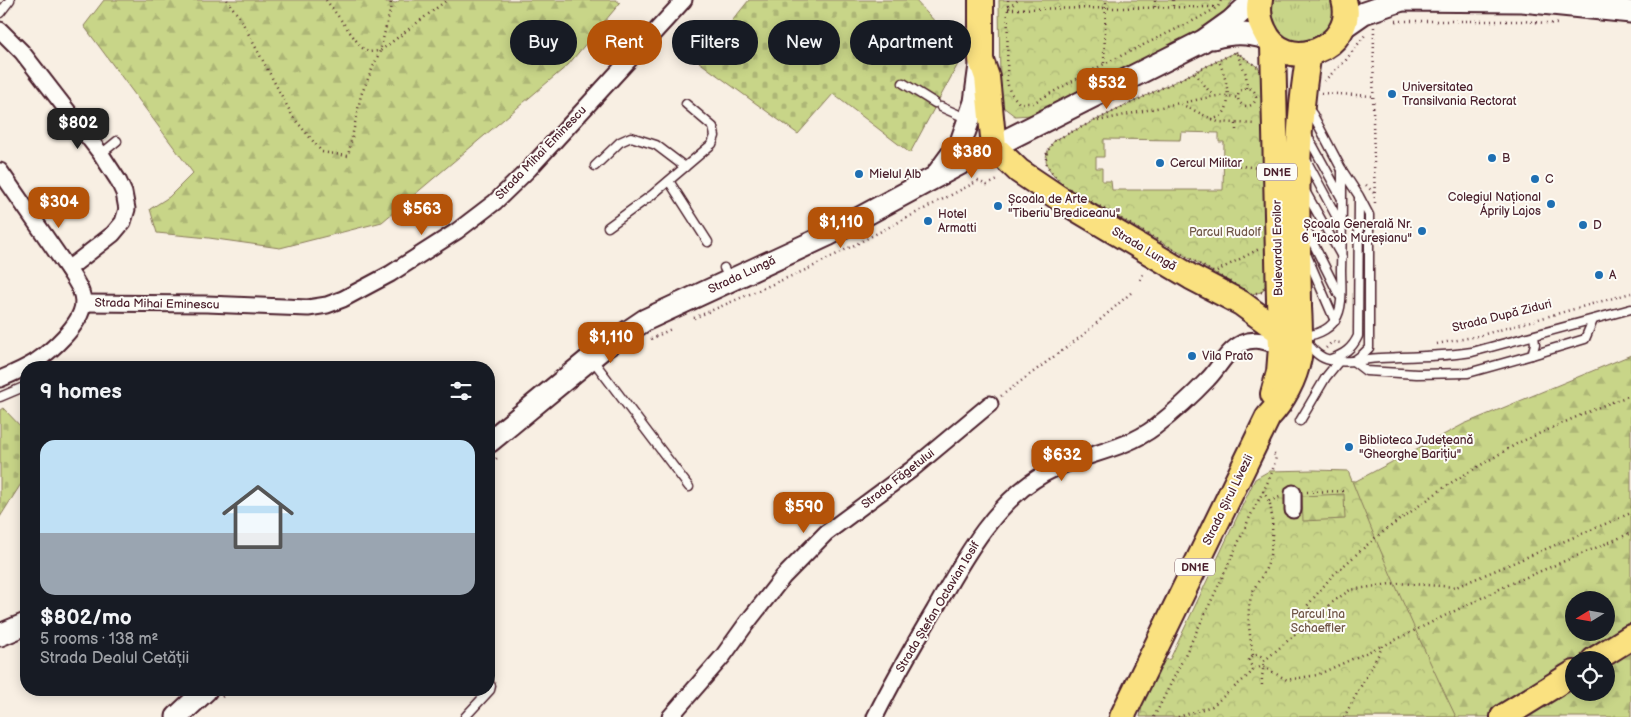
<!DOCTYPE html>
<meta charset="utf-8">
<style>
:root{--surface:#171b24;--page:#20242c;--text:#f1f3f6;--muted:#9ea1a6;--accent:#b45309}
body{margin:0;font-family:"Balsamiq Sans",sans-serif;background:var(--page);color:var(--text);height:100vh;display:flex;flex-direction:column;font-size:19px;white-space:nowrap}
*{box-sizing:border-box;margin:0}
p{font-size:16px;color:var(--muted)}
.icon{flex:none;width:28px;height:28px;fill:none;stroke:currentColor;stroke-width:2;stroke-linecap:round;stroke-linejoin:round}
.map{position:relative;flex:1;overflow:hidden}
.details{position:absolute;left:20px;top:361px;width:475px;height:335px;display:flex;flex-direction:column;background:var(--surface);border-radius:20px;box-shadow:0 2px 12px #0003}
.details>*{flex:none}
.guide{position:absolute;left:510px;top:20px;width:475px;height:45px;display:flex;gap:10px}
.needle{width:32px;rotate:259deg}
.buttons{position:absolute;left:1565px;top:591px;display:grid;gap:10px}
.buttons a{display:grid;place-items:center;width:50px;height:50px;border-radius:50%;background:var(--surface);box-shadow:0 2px 12px #0003;font-size:25px}
.price{position:absolute;translate:-50% -42px;padding:0 11px;border-radius:10px;background:var(--accent);color:#fff;font-size:16px;line-height:32px;filter:drop-shadow(0 1px 2px #0008)}
.price::after{content:'';position:absolute;left:50%;top:30px;width:15px;height:11px;margin-left:-8px;background:inherit;clip-path:polygon(0 0,100% 0,50% 100%)}
.price.current{background:#222;color:#fff}
ul{padding:0;list-style:none}
li{display:grid;align-content:center;gap:10px;height:265px;padding:0 20px}
li span{display:grid;place-items:center;height:155px;border-radius:15px;color:#555}
li>.icon{margin-inline-start:auto}
span .icon{width:90px;height:90px;fill:#fffc;stroke-width:1}
li b{font-size:21px}
h2{display:flex;justify-content:space-between;align-items:center;height:60px;padding:0 20px;font-size:21px}
.pill{padding:0 18px;border-radius:22px;background:var(--surface);box-shadow:0 2px 12px #0003;font-size:18px;line-height:45px}
.pill.current{background:var(--accent);color:#fff}
.map>svg:first-child{display:block}
</style>
<div class="map">
<svg width="1631" height="717" viewBox="0 0 1631 717">
<defs>
<pattern id="grass-tufts" width="24" height="20" patternUnits="userSpaceOnUse" patternTransform="scale(1.25)"><rect width="24" height="20" fill="#c8d588"/><path d="M3 7l-1-3M5 7V3M7 7l1-3M15 17l-1-3M17 17v-4M19 17l1-3" fill="none" stroke="#adb676"/></pattern>
<pattern id="forest-firs" width="22" height="20" patternUnits="userSpaceOnUse" patternTransform="scale(1.25)"><rect width="22" height="20" fill="#c8d588"/><path d="M5 1l3.5 6h-7zM16 11l3.5 6h-7z" fill="#adb676"/></pattern>
<pattern id="cemetery-stones" width="16" height="16" patternUnits="userSpaceOnUse" patternTransform="scale(1.25)"><rect width="16" height="16" fill="#c8d588"/><path d="M2 7V4a2 2 0 0 1 4 0v3zM10 15v-3a2 2 0 0 1 4 0v3z" fill="#adb676"/></pattern>
<pattern id="park-crowns" width="20" height="18" patternUnits="userSpaceOnUse" patternTransform="scale(1.25)"><rect width="20" height="18" fill="#c8d588"/><path d="M2 6a3 3 0 1 1 6 0M12 15a3 3 0 1 1 6 0" fill="none" stroke="#adb676"/></pattern>
</defs>
<rect width="100%" height="100%" fill="#f8efe3"/>
<filter id="ink" filterUnits="userSpaceOnUse"><feTurbulence type="fractalNoise" baseFrequency=".02" numOctaves="2"/><feDisplacementMap in="SourceGraphic" scale="10" xChannelSelector="R" yChannelSelector="G"/><feConvolveMatrix kernelMatrix="1 2 1 2 8 2 1 2 1" color-interpolation-filters="sRGB"/></filter>
<g filter="url(#ink)">
<polygon fill="url(#grass-tufts)" stroke="#897a5a" points="1271,0 1334,0 1336,16 1324,36 1302,44 1291,42 1281,36 1269,17"/>
<g fill="url(#forest-firs)" stroke="#897a5a" fill-rule="evenodd">
<polygon points="104,0 384,0 386,2 396,3 400,0 616,0 620,3 568,65 382,222 280,248 209,238 157,233 150,209 169,197 193,173 84,26"/>
<path d="M1631,355V717H1147L1267,474L1356,481L1464,424ZM1574,600H1606V632H1574ZM1574,660H1606V692H1574Z"/>
</g>
<g fill="url(#cemetery-stones)" stroke="#897a5a">
<polygon points="749,0 915,0 964,53 910,153 833,94 798,134 699,62"/>
<polygon points="3,408 26,432 26,476 0,517 0,410"/>
</g>
<g fill="url(#park-crowns)" stroke="#897a5a" fill-rule="evenodd">
<polygon points="999,0 1233,0 1221,16 1205,32 1032,115 1015,116 1003,107 1000,87"/>
<path d="M1236,52L1259,68L1265,79L1268,279L1262,292L1251,294L1066,187C1049,171 1037,161 1055,140ZM1181,132L1219,133V142H1224L1223,190H1112L1111,181H1102V168H1096V157H1104V139L1180,140Z"/>
<path d="M1314,470L1348,471C1381,555 1417,636 1456,717H1140L1147,682L1156,662L1170,659L1255,479L1269,471ZM1344,494L1345,519L1303,521L1302,496Z"/>
</g>
<g fill="none" stroke-linecap="round" stroke-linejoin="round">
<g stroke="#4a1f2b" stroke-width="11">
<g id="lane">
<polyline points="0,13 10,0"/>
<polyline points="903,83 935,103"/>
<polyline points="941,107 968,119"/>
<polyline points="1307,107 1313,115 1342,170 1359,196 1369,215 1369,348 1362,355 1355,360"/>
<polyline points="1307,135 1341,197"/>
<polyline points="101,154 117,141"/>
<polyline points="1305,158 1341,225"/>
<polyline points="595,166 620,142 631,137 656,145 685,167"/>
<polyline points="669,181 708,242"/>
<polyline points="1305,191 1342,257"/>
<polyline points="608,227 652,195 712,144 715,136 713,127 686,104"/>
<polyline points="1305,227 1339,295"/>
<polyline points="1307,256 1335,321"/>
<polyline points="724,268 730,280"/>
<path d="M1302,336C1314,336 1329,330 1335,320C1344,307 1341,285 1341,270C1342,237 1342,204 1342,170"/>
<path d="M1306,342C1313,350 1319,358 1330,360C1346,364 1363,359 1380,358C1411,356 1441,357 1472,352L1631,309"/>
<polyline points="1532,355 1585,339 1593,320"/>
<polyline points="592,359 689,487"/>
<path d="M1331,359C1344,354 1352,349 1358,336L1359,198"/>
<polyline points="1353,361 1366,371 1417,374 1468,373 1532,355 1535,344 1534,336"/>
<polyline points="0,397 26,386"/>
<polyline points="1300,421 1326,377 1339,361"/>
<polyline points="465,717 490,690 491,686 489,683"/>
</g>
</g>
<g stroke="#4a1f2b" stroke-width="19">
<g id="street">
<polyline points="0,30 22,52 101,154 118,180 124,193 127,209 123,222 113,234 68,269"/>
<path d="M0,171L68,269C74,279 84,291 83,304C81,325 51,351 35,362C24,369 12,374 0,379"/>
<polyline points="83,303 207,304 308,308 327,305 343,299 390,274 457,231 495,202 529,169 684,0"/>
<polyline points="1293,493 1293,510"/>
<polyline points="670,717 723,656 746,624 783,577 826,533 911,470 990,404"/>
<path d="M875,717C893,681 913,646 934,611C962,562 993,503 1044,474C1079,454 1122,452 1155,427C1173,413 1192,396 1208,379C1219,368 1227,350 1242,343C1256,337 1268,342 1281,347"/>
</g>
</g>
<g stroke="#4a1f2b" stroke-width="25">
<g id="secondary">
<polyline points="1395,0 1522,1 1631,12"/>
<polyline points="1341,29 1364,13 1399,1"/>
<path d="M1213,38C1234,32 1246,33 1267,38"/>
<polyline points="939,172 961,142 975,102 980,65"/>
<polyline points="489,442 602,349 645,320 828,235 969,159 1203,41 1231,21 1254,0"/>
<polyline points="0,635 26,624"/>
<polyline points="177,717 206,690"/>
</g>
</g>
<g stroke="#4a1f2b" stroke-width="28">
<g id="primary">
<polyline points="981,0 981,60 987,77 994,147 1019,171 1068,204 1191,277 1241,303 1275,328 1280,331 1300,336"/>
<path d="M1260,0C1258,10 1259,20 1264,30C1284,77 1358,48 1344,0"/>
<polyline points="1273,394 1279,372 1281,347 1279,300 1273,45"/>
<polyline points="1594,660 1631,637"/>
<path d="M1122,717L1268,417C1283,401 1295,379 1299,357C1301,341 1300,324 1299,307C1299,287 1298,267 1298,247C1296,182 1298,117 1309,53"/>
<polyline points="1503,717 1574,673"/>
</g>
</g>
<g stroke="#4a1f2b" stroke-width="2.5" stroke-dasharray="1 4" stroke-linecap="butt">
<polyline points="227,0 240,18 293,117 322,152 348,156 361,95 380,51 390,11 391,0"/>
<polyline points="326,0 361,47 368,52 380,51 447,0"/>
<polyline points="1008,0 1007,82 1010,92 1019,103 1033,103 1104,64 1197,19 1218,7 1221,0"/>
<polyline points="1173,0 1173,7"/>
<polyline points="1155,7 1155,0"/>
<polyline points="1009,8 1018,0"/>
<polyline points="1008,9 1217,7"/>
<polyline points="1396,21 1522,21 1558,24"/>
<polyline points="1374,27 1373,120 1375,204"/>
<path d="M1236,52L1259,68L1265,79L1267,129L1268,279L1262,292L1251,294L1066,187C1049,171 1037,161 1055,140Z"/>
<polyline points="1237,54 1246,74 1247,88"/>
<polyline points="1104,63 1106,0"/>
<polyline points="1195,73 1212,95"/>
<polyline points="1324,81 1346,60 1365,35"/>
<circle cx="1247" cy="97" r="9"/>
<polyline points="1321,93 1373,96"/>
<path d="M1181,103C1201,100 1219,92 1238,98"/>
<path d="M1211,119C1239,117 1225,75 1219,61"/>
<polyline points="1098,121 1179,103 1218,122 1256,124"/>
<polyline points="1236,130 1236,123"/>
<polyline points="1234,165 1258,168"/>
<polyline points="1366,185 1375,194"/>
<polyline points="1217,271 1259,249"/>
<polyline points="1140,280 1143,274"/>
<polyline points="694,318 810,268 978,181 987,185 1000,179"/>
<polyline points="651,339 671,329"/>
<polyline points="1437,344 1478,336 1631,293"/>
<polyline points="1326,348 1332,342 1341,343"/>
<polyline points="1001,396 1083,335 1133,291"/>
<polyline points="489,466 497,458"/>
<polyline points="1307,492 1345,491"/>
<polyline points="1269,501 1280,497"/>
<polyline points="1317,616 1307,606 1332,576 1376,537 1449,484 1518,443 1599,407 1631,395"/>
<path d="M1253,655C1250,635 1246,616 1251,597C1254,585 1263,577 1267,566C1273,553 1274,514 1269,501C1267,498 1265,494 1263,491"/>
<polyline points="1264,661 1334,601 1350,590 1397,583 1456,587 1631,513"/>
<path d="M1262,685C1261,675 1265,666 1263,657L1257,654L1253,655L1249,660C1251,668 1255,670 1262,666L1287,680L1317,675L1381,646"/>
<polyline points="222,697 230,690"/>
<path d="M1154,717C1187,652 1219,586 1249,519C1258,499 1273,478 1276,456L1272,453"/>
<polyline points="1178,717 1212,706 1249,675 1254,668"/>
<polyline points="1344,717 1383,646 1510,584 1631,533"/>
</g>
<use href="#lane" stroke="#fdfcf7" stroke-width="8"/>
<use href="#street" stroke="#fdfcf7" stroke-width="15"/>
<use href="#secondary" stroke="#fdfcf7" stroke-width="21"/>
<use href="#primary" stroke="#fae180" stroke-width="24"/>
</g>
</g>
<g fill="#1f6fb2" stroke="#fdfcf7" stroke-width="2">
<circle cx="1392" cy="94" r="5"/>
<circle cx="1492" cy="158" r="5"/>
<circle cx="1160" cy="163" r="5"/>
<circle cx="859" cy="174" r="5"/>
<circle cx="1535" cy="179" r="5"/>
<circle cx="1551" cy="204" r="5"/>
<circle cx="998" cy="206" r="5"/>
<circle cx="928" cy="221" r="5"/>
<circle cx="1583" cy="225" r="5"/>
<circle cx="1422" cy="231" r="5"/>
<circle cx="1599" cy="275" r="5"/>
<circle cx="1192" cy="356" r="5"/>
<circle cx="1349" cy="447" r="5"/>
</g>
<g text-anchor="middle" dominant-baseline="central" stroke-width="4" stroke-linejoin="round" paint-order="stroke">
<g fill="#fdfcf7" stroke="#806168" stroke-width="1">
<rect x="1257" y="163.5" width="40" height="17" rx="4"/>
<rect x="1175" y="558.5" width="40" height="17" rx="4"/>
</g>
<g font-size="11" font-weight="bold" fill="#4a1f2b">
<text x="1277" y="172">DN1E</text>
<text x="1195" y="567">DN1E</text>
</g>
<g font-size="12" fill="#4a1f2b" stroke="#fdfcf7" text-anchor="start">
<text x="1402" y="87">Universitatea<tspan x="1402" dy="14">Transilvania Rectorat</tspan></text>
<text x="1502" y="158">B</text>
<text x="1170" y="163">Cercul Militar</text>
<text x="869" y="174">Mielul Alb</text>
<text x="1545" y="179">C</text>
<text x="1541" y="197" text-anchor="end">Colegiul Național<tspan x="1541" dy="14">Áprily Lajos</tspan></text>
<text x="1008" y="199">Școala de Arte<tspan x="1008" dy="14">"Tiberiu Brediceanu"</tspan></text>
<text x="938" y="214">Hotel<tspan x="938" dy="14">Armatti</tspan></text>
<text x="1412" y="224" text-anchor="end">Școala Generală Nr.<tspan x="1412" dy="14">6 "Iacob Mureșianu"</tspan></text>
<text x="1593" y="225">D</text>
<text x="1609" y="275">A</text>
<text x="1202" y="356">Vila Prato</text>
<text x="1359" y="440">Biblioteca Județeană<tspan x="1359" dy="14">"Gheorghe Barițiu"</tspan></text>
</g>
<g font-size="12" fill="#4a1f2b" stroke="#fdfcf7">
<text transform="translate(541 153) rotate(-46)">Strada Mihai Eminescu</text>
<text transform="translate(1278 248) rotate(-91)">Bulevardul Eroilor</text>
<text transform="translate(1144 249) rotate(31)">Strada Lungă</text>
<text transform="translate(742 275) rotate(-25)">Strada Lungă</text>
<text transform="translate(157 304) rotate(1)">Strada Mihai Eminescu</text>
<text transform="translate(1502 316) rotate(-14)">Strada După Ziduri</text>
<text transform="translate(898 479) rotate(-38)">Strada Făgetului</text>
<text transform="translate(1228 500) rotate(-64)">Strada Șirul Livezii</text>
<text transform="translate(938 607) rotate(-59)">Strada Ștefan Octavian Iosif</text>
</g>
<g font-size="12" fill="#705647" stroke="#fdfcf7">
<text x="1225" y="232">Parcul Rudolf</text>
<text x="1318" y="614">Parcul Ina<tspan x="1318" dy="14">Schaeffler</tspan></text>
</g>
</g>
</svg>
<div class="buttons">
<a><svg class="needle" viewBox="-14 -14 28 28"><path d="M0-13l5 13h-10z" fill="#e53935"/><path d="M0 13l5-13h-10z" fill="#9ea1a6"/></svg></a>
<a><svg class="icon" aria-label="locate" viewBox="0 0 24 24"><circle cx="12" cy="12" r="6"/><path d="M12 2v4M12 18v4M2 12h4M18 12h4"/></svg></a>
</div>
<b class="price" style="left:1107px;top:110px">$532</b>
<b class="price current" style="left:78px;top:150px">$802</b>
<b class="price" style="left:972px;top:179px">$380</b>
<b class="price" style="left:59px;top:229px">$304</b>
<b class="price" style="left:422px;top:236px">$563</b>
<b class="price" style="left:841px;top:249px">$1,110</b>
<b class="price" style="left:611px;top:364px">$1,110</b>
<b class="price" style="left:1062px;top:482px">$632</b>
<b class="price" style="left:804px;top:534px">$590</b>
<div class="guide">
<a class="pill">Buy</a>
<a class="pill current">Rent</a>
<a class="pill">Filters</a>
<a class="pill">New</a>
<a class="pill">Apartment</a>
</div>
<section class="details">
<h2>9 homes<svg class="icon" aria-label="filters" viewBox="0 0 24 24"><path d="M4 7h16M4 17h16"/><circle cx="9" cy="7" r="2"/><circle cx="15" cy="17" r="2"/></svg></h2>
<ul>
<li><span style="background:linear-gradient(#bfe0f5 60%,#9aa5b1 0)"><svg class="icon" aria-label="home" viewBox="0 0 24 24"><path d="M3 11l9-7 9 7M6 9v11h12V9"/></svg></span><div><b>$802/mo</b><p>5 rooms · 138 m²</p><p>Strada Dealul Cetății</p></div></li>
</ul>
</section>
</div>
